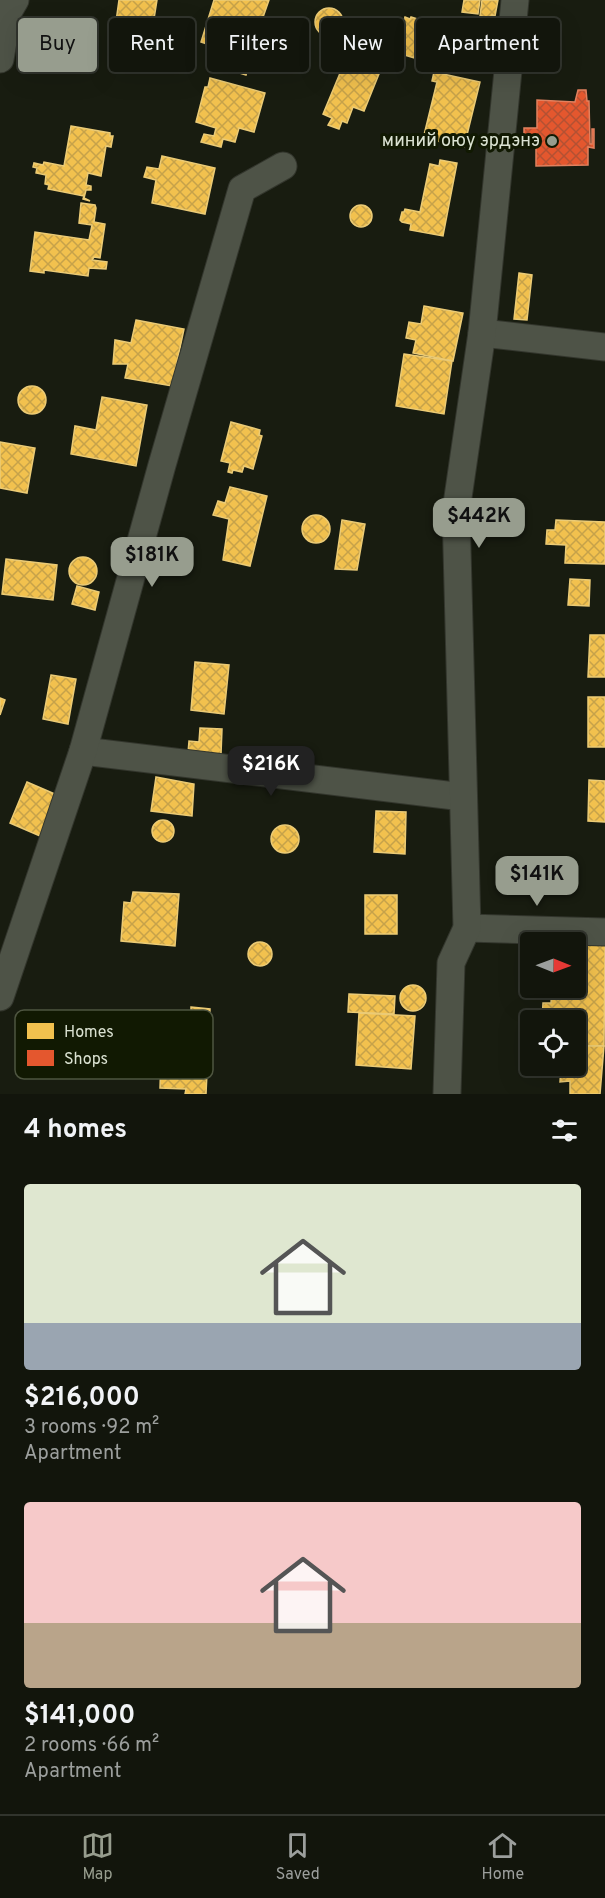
<!DOCTYPE html>
<meta charset="utf-8">
<style>
:root{--surface:#12150c;--page:#1b1e15;--text:#f1f3f6;--muted:#9c9f9d;--line:#31342d;--accent:#979d8e}
body{margin:0;font-family:Overpass,sans-serif;background:var(--page);color:var(--text);height:100vh;display:flex;flex-direction:column;font-size:22px;white-space:nowrap}
*{box-sizing:border-box;margin:0}
p{font-size:20px;color:var(--muted)}
.icon{flex:none;width:33px;height:33px;fill:none;stroke:currentColor;stroke-width:2;stroke-linecap:round;stroke-linejoin:round}
.map{position:relative;height:1094px;overflow:hidden}
.drawer{display:flex;flex-direction:column;background:var(--surface);flex:1}
.drawer>*{flex:none}
.hud{position:absolute;left:18px;top:18px;width:570px;height:54px;display:flex;gap:12px}
.needle{width:39px;rotate:91deg}
.tools{position:absolute;left:520px;top:932px;display:grid;gap:12px}
.tools a{display:grid;place-items:center;width:66px;height:66px;border-radius:6px;background:var(--surface);box-shadow:0 6px 24px #0002,0 0 0 2px var(--line);font-size:30px}
.price{position:absolute;translate:-50% -51px;padding:0 14px;border-radius:12px;background:var(--accent);color:#111;font-size:20px;line-height:39px;filter:drop-shadow(0 2px 3px #0008)}
.price::after{content:'';position:absolute;left:50%;top:36px;width:18px;height:14px;margin-left:-9px;background:inherit;clip-path:polygon(0 0,100% 0,50% 100%)}
.price.selected{background:#222;color:#fff}
ul{padding:0;list-style:none}
li{display:grid;align-content:center;gap:12px;height:318px;padding:0 24px}
li span{display:grid;place-items:center;height:186px;border-radius:6px;color:#555}
li>.icon{margin-inline-start:auto}
span .icon{width:108px;height:108px;fill:#fffc;stroke-width:1}
li b{font-size:26px}
h2{display:flex;justify-content:space-between;align-items:center;height:72px;padding:0 24px;font-size:26px}
.chip{padding:0 21px;border-radius:6px;background:var(--surface);box-shadow:0 6px 24px #0002,0 0 0 2px var(--line);font-size:21px;line-height:54px}
.chip.selected{background:var(--accent);color:#111}
.tabs{display:flex;justify-content:space-around;align-items:center;height:84px;border-top:2px solid var(--line);background:var(--surface);font-size:16px;color:var(--muted)}
.tabs a{display:grid;justify-items:center;gap:3px}
.tabs .selected{color:var(--accent)}
.map>svg:first-child{display:block}
</style>
<div class="map">
<svg width="605" height="1094" viewBox="0 0 605 1094">
<defs>
<pattern id="homes-cross-hatch" width="8" height="8" patternUnits="userSpaceOnUse" patternTransform="scale(1.5)"><rect width="8" height="8" fill="#f2c14e"/><path d="M0 0l8 8M0 8l8-8" fill="none" stroke="#c6a24a"/></pattern>
<pattern id="shops-cross-hatch" width="8" height="8" patternUnits="userSpaceOnUse" patternTransform="scale(1.5)"><rect width="8" height="8" fill="#e4572e"/><path d="M0 0l8 8M0 8l8-8" fill="none" stroke="#b35133"/></pattern>
</defs>
<rect width="100%" height="100%" fill="#181c10"/>
<g fill="url(#homes-cross-hatch)" stroke="#ebcb76" stroke-width="1.5">
<polygon points="119,0 157,0 153,25 115,29"/>
<polygon points="214,0 269,0 261,23 267,25 265,30 260,28 246,75 217,66 222,49 201,42"/>
<polygon points="464,0 480,0 478,14 462,12"/>
<polygon points="482,0 498,0 495,16 492,15 491,18 480,16"/>
<circle cx="329" cy="22" r="14"/>
<polygon points="405,17 410,19 411,17 430,23 432,19 440,22 428,62 391,51 393,44 396,45"/>
<circle cx="169" cy="43" r="16"/>
<polygon points="348,54 378,66 378,68 381,69 364,111 353,107 347,123 342,121 339,129 328,125 332,118 323,114"/>
<polygon points="434,72 480,82 464,147 428,139 428,136 424,135 437,82 432,81"/>
<polygon points="210,78 265,93 254,132 239,128 235,142 223,139 221,147 201,142 204,134 214,136 216,128 196,122 205,87 208,87"/>
<polygon points="71,126 110,133 110,136 113,136 111,147 106,146 101,176 88,173 86,185 91,186 91,190 86,190 84,198 90,201 83,199 84,196 48,189 49,185 45,184 46,175 36,173 37,168 33,167 34,163 43,165 44,162 64,166"/>
<polygon points="162,156 215,168 205,214 152,203 156,180 144,177 147,167 159,169"/>
<polygon points="440,160 457,163 443,236 410,230 411,224 402,222 400,220 402,212 404,212 405,209 420,212 430,164 439,166"/>
<polygon points="81,203 95,205 96,208 94,222 105,224 100,258 94,257 92,260 107,262 106,269 89,268 88,276 44,270 44,273 30,271 35,232 89,240 92,225 79,223"/>
<circle cx="361" cy="216" r="11"/>
<polygon points="519,273 532,275 527,320 514,319"/>
<polygon points="424,306 463,313 453,361 413,353 416,340 406,338 409,322 421,324"/>
<polygon points="136,320 184,329 172,386 125,378 128,364 113,364 115,340 131,343"/>
<polygon points="404,354 452,361 444,414 396,406"/>
<circle cx="32" cy="400" r="14"/>
<polygon points="102,397 147,405 136,466 71,454 75,426 96,430"/>
<polygon points="231,422 260,430 259,435 262,436 253,469 244,466 242,472 233,470 232,473 228,472 230,463 221,461"/>
<polygon points="0,442 35,448 27,493 0,488"/>
<polygon points="230,487 267,496 250,566 223,560 229,519 213,515 218,501 225,503"/>
<circle cx="316" cy="529" r="14"/>
<polygon points="342,520 365,524 357,570 335,569"/>
<polygon points="556,520 605,522 605,564 565,563 566,545 546,544 547,530 555,530"/>
<circle cx="83" cy="571" r="14"/>
<polygon points="6,559 57,565 53,600 2,594"/>
<polygon points="570,579 590,580 589,606 568,605"/>
<polygon points="77,586 99,592 95,610 72,604"/>
<polygon points="590,635 605,635 605,677 588,677"/>
<polygon points="195,662 229,665 224,714 191,710"/>
<polygon points="51,675 76,679 68,724 43,719"/>
<rect x="588" y="697" width="17" height="50"/>
<polygon points="0,698 5,700 0,715"/>
<polygon points="200,728 222,729 221,754 188,753 189,741 199,742"/>
<polygon points="156,777 194,784 192,816 151,811"/>
<polygon points="589,780 605,781 605,822 588,821"/>
<polygon points="27,782 57,795 40,836 10,823"/>
<polygon points="376,811 406,812 405,854 374,852"/>
<circle cx="163" cy="831" r="11"/>
<circle cx="285" cy="839" r="14"/>
<polygon points="133,892 179,894 175,946 121,941 124,902 131,903"/>
<rect x="365" y="895" width="32" height="39"/>
<circle cx="260" cy="954" r="12"/>
<polygon points="605,944 604,1046 576,1046 576,1020 542,1020 543,1003 551,1003 552,987 576,987 576,945"/>
<circle cx="413" cy="998" r="13"/>
<polygon points="349,994 395,996 394,1014 348,1012"/>
<polygon points="191,1007 210,1009 206,1094 185,1094 186,1089 160,1088 162,1023 190,1024 190,1020 188,1020 189,1014 191,1014"/>
<polygon points="359,1013 415,1016 411,1069 356,1065"/>
<polygon points="576,1046 604,1046 600,1094 570,1094 570,1081 560,1082 561,1065 576,1065"/>
</g>
<polygon fill="url(#shops-cross-hatch)" stroke="#e1815f" stroke-width="1.5" points="578,90 586,90 587,101 589,101 590,144 592,144 592,129 594,129 594,148 588,147 588,165 536,166 536,143 525,144 524,139 524,128 537,128 537,100 575,102"/>
<g fill="none" stroke-linecap="round" stroke-linejoin="round">
<g stroke="#33362d" stroke-width="29">
<g id="minor">
<polyline points="0,59 8,12 15,0"/>
<polyline points="482,333 605,347"/>
<polyline points="83,751 463,797"/>
<polyline points="467,928 605,932"/>
<polyline points="0,997 83,751 162,465 242,189 283,166"/>
<polyline points="447,1094 451,963 467,928 456,511 482,333 515,0"/>
</g>
</g>
<use href="#minor" stroke="#4e5347" stroke-width="27"/>
</g>
<circle fill="#979d8e" stroke="#111902" stroke-width="2" cx="552" cy="141" r="6"/>
<g text-anchor="middle" dominant-baseline="central" stroke-width="6" stroke-linejoin="round" paint-order="stroke">
<g font-size="18" fill="#dbe2d2" stroke="#111902" text-anchor="end">
<text x="540" y="141">миний оюу эрдэнэ</text>
</g>
</g>
<rect x="15" y="1010" width="198" height="69" rx="9" fill="#111902" stroke="#4e5540" stroke-width="1.5"/>
<rect x="27" y="1023" width="27" height="16" fill="#f2c14e"/>
<rect x="27" y="1050" width="27" height="16" fill="#e4572e"/>
<g font-size="16" fill="#dbe2d2">
<text x="64" y="1037">Homes</text>
<text x="64" y="1064">Shops</text>
</g>
</svg>
<div class="tools">
<a><svg class="needle" viewBox="-14 -14 28 28"><path d="M0-13l5 13h-10z" fill="#e53935"/><path d="M0 13l5-13h-10z" fill="#9c9f9d"/></svg></a>
<a><svg class="icon" aria-label="locate" viewBox="0 0 24 24"><circle cx="12" cy="12" r="6"/><path d="M12 2v4M12 18v4M2 12h4M18 12h4"/></svg></a>
</div>
<b class="price" style="left:479px;top:549px">$442K</b>
<b class="price" style="left:152px;top:588px">$181K</b>
<b class="price selected" style="left:271px;top:797px">$216K</b>
<b class="price" style="left:537px;top:907px">$141K</b>
<div class="hud">
<a class="chip selected">Buy</a>
<a class="chip">Rent</a>
<a class="chip">Filters</a>
<a class="chip">New</a>
<a class="chip">Apartment</a>
</div>
</div>
<section class="drawer">
<h2>4 homes<svg class="icon" aria-label="filters" viewBox="0 0 24 24"><path d="M4 7h16M4 17h16"/><circle cx="9" cy="7" r="2"/><circle cx="15" cy="17" r="2"/></svg></h2>
<ul>
<li><span style="background:linear-gradient(#dfe7d0 75%,#9aa5b1 0)"><svg class="icon" aria-label="home" viewBox="0 0 24 24"><path d="M3 11l9-7 9 7M6 9v11h12V9"/></svg></span><div><b>$216,000</b><p>3 rooms · 92 m²</p><p>Apartment</p></div></li>
<li><span style="background:linear-gradient(#f6c9c9 65%,#b9a48a 0)"><svg class="icon" aria-label="home" viewBox="0 0 24 24"><path d="M3 11l9-7 9 7M6 9v11h12V9"/></svg></span><div><b>$141,000</b><p>2 rooms · 66 m²</p><p>Apartment</p></div></li>
</ul>
</section>
<nav class="tabs">
<a class="selected"><svg class="icon" aria-label="map" viewBox="0 0 24 24"><path d="M3 6l6-2 6 2 6-2v14l-6 2-6-2-6 2zM9 4v14M15 6v14"/></svg>Map</a>
<a><svg class="icon" aria-label="saved" viewBox="0 0 24 24"><path d="M7 4h10v16l-5-4-5 4z"/></svg>Saved</a>
<a><svg class="icon" aria-label="home" viewBox="0 0 24 24"><path d="M3 11l9-7 9 7M6 9v11h12V9"/></svg>Home</a>
</nav>
